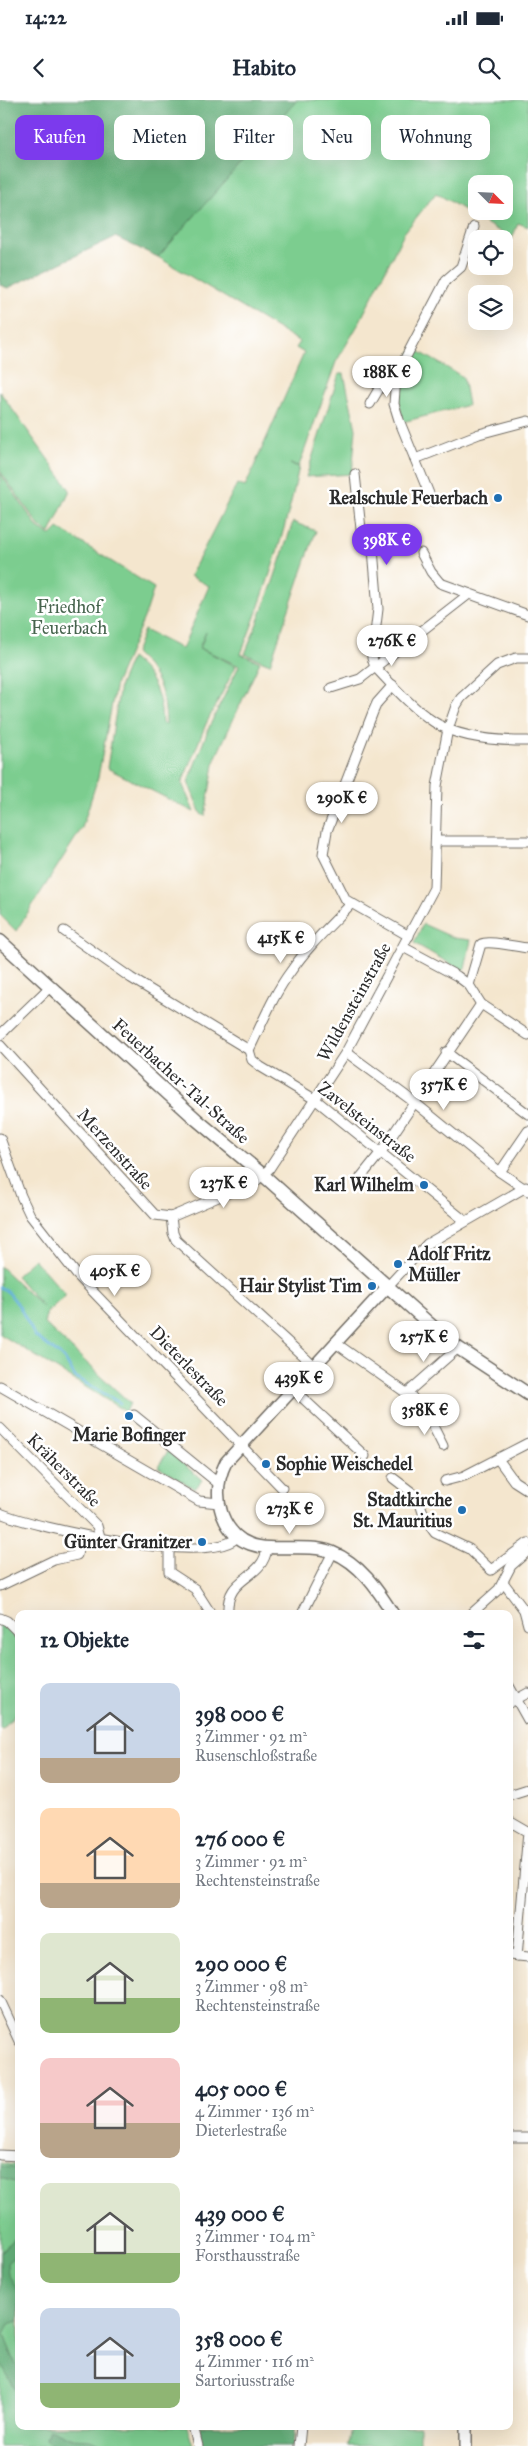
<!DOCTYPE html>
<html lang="de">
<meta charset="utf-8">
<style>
:root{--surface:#fff;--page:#f6f6f7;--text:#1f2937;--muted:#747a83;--accent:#7c3aed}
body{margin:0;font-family:"IM FELL Great Primer",serif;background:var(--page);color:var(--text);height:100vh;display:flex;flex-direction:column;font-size:19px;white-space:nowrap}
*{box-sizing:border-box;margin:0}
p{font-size:16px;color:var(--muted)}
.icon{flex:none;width:28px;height:28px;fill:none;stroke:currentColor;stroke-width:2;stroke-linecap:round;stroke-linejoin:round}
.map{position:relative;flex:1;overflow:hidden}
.side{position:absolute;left:15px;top:1510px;width:498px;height:820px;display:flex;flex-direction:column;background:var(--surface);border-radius:10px;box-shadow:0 5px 20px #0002}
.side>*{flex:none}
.guide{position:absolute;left:15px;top:15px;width:499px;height:45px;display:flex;gap:10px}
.needle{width:32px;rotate:114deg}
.fabs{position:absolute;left:468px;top:75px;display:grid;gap:10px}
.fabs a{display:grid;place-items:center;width:45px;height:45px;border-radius:10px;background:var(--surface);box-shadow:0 5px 20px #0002;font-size:25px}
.price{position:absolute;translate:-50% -42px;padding:0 11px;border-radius:18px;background:#fff;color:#222;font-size:16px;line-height:32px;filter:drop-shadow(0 1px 2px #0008)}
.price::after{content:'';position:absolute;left:50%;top:30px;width:15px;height:11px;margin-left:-8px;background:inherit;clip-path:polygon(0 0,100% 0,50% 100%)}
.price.selected{background:var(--accent);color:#fff}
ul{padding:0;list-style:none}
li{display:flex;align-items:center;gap:15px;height:125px;padding:0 25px}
li span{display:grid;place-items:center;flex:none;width:140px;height:100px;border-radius:10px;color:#555}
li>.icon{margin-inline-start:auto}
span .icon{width:60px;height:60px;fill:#fffc;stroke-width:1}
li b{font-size:21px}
h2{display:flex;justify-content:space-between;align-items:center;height:60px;padding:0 25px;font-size:21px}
.chip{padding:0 18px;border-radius:10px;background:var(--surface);box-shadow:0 5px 20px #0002;font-size:18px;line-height:45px}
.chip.selected{background:var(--accent);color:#fff}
.status{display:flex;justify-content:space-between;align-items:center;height:35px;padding:0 25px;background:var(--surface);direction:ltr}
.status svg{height:14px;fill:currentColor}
header{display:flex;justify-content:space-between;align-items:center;height:65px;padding:0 25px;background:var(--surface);font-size:22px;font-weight:800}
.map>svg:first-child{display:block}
</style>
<div class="status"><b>14:22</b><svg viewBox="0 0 49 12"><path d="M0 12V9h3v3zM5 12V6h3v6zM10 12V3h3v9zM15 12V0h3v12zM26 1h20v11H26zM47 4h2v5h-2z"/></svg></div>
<header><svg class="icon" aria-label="back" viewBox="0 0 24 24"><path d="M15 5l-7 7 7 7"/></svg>Habito<svg class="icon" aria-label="search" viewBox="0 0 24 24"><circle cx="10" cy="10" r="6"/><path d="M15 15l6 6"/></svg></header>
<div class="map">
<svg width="528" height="2346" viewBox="0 0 528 2346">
<rect width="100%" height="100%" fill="#fff"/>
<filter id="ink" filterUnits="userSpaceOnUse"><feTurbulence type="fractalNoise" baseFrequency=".02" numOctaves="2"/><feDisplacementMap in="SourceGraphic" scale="10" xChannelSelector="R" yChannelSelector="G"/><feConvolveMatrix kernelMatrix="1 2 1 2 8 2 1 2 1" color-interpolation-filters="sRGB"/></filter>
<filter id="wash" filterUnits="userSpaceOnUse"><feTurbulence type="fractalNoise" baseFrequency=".0096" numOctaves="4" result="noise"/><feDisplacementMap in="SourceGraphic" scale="20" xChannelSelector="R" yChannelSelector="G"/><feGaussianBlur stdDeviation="1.12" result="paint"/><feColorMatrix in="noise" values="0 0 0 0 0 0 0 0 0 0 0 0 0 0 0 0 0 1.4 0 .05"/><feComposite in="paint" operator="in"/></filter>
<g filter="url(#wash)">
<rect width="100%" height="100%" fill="#f4e6ce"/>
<g fill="#7ccd8f" stroke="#547c5d" fill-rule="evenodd">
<path d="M297,0H528V127L518,123L512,139L436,93L404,133L358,225L336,262L299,366L290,364L299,367C286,431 265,492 241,554L260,562L215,659L205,716L201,714L188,682L210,625L239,566L200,548L206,532L199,548L236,566L206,624L182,683L194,712L107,668L120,585L131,558C154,575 161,596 162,623L166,625C165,592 159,576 135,553L144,530L182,549L209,486L190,476L237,384L245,387L304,253L296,248L300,242L158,157ZM476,84H504V111H476Z"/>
<path d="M413,248L463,277L468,305L403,322C395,289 399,277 413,248Z"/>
<polygon points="339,274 344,274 356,329 352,374 306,377"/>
<polygon points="0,292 70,390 50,433 40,427 0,371"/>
<polygon points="0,373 39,429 51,435 58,428 154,488 146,513 116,583 98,677 82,728 16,831 0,815"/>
<polygon points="293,422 316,431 270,564 245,554 272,485"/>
<polygon points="423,824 454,838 471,840 465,869 461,870 414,843"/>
<polygon points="34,1159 66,1195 47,1212 44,1223 130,1303 126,1312 0,1234 0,1166 43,1207 16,1176"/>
<polygon points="168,1351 202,1380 195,1389 158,1367"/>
<polygon points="0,1523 6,1524 19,1542 19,1610 3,1629 0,1629"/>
<polygon points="0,2063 19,2066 19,2326 187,2326 193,2346 0,2346"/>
<polygon points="351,2326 420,2326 420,2346 348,2346"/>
</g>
<g fill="#65b07a" stroke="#486e52">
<polygon points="0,0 297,0 158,157 115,137 8,188 0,185"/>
<polygon points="0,2066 19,2069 19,2083 0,2078"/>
<polygon points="19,2135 19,2152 7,2163 8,2174 19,2191 19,2221 9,2224 4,2235 19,2272 19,2295 0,2262 0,2152"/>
<polygon points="199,2326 295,2326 293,2346 203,2346"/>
<polygon points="49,2329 69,2338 90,2339 106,2346 53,2346 46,2339"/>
</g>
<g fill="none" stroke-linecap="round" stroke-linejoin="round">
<polyline stroke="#66b2df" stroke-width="2.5" points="0,1187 9,1193 19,1206 35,1236 64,1258 75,1277 120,1303"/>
</g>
</g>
<g filter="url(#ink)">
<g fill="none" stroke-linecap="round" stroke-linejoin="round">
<g stroke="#716c64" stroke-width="11">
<g id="minor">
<polyline points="370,304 386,277 396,276"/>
<polyline points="415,359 479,334 528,321"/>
<path d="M355,374L361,429L372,437L378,509L372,558L375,567C393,586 412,608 434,622C458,638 500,641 528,641"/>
<polyline points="432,401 399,320 394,304 396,276 446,180 461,167 474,127"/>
<polyline points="421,453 431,472 440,483 528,515"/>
<polyline points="393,585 377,603 373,612 327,731 323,754 346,800 409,836"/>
<polyline points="331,588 360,579 469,494"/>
<polyline points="437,741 528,741"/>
<path d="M351,804C330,826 308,846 291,871C273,895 262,924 249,950L252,960L261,967L316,1000L465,1121"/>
<polyline points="64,831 131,878 249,950"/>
<polyline points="403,847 457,876 469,885 481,904 528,935"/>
<path d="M469,885L481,844C490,840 516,847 528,848"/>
<polyline points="0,935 51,886"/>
<polyline points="0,945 155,1115 171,1117 256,1081 269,1069 346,952 434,788 437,686 448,629 456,606 461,598 497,565 516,558 528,558"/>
<polyline points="346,952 414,1002 500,1072 528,1091"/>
<polyline points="446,952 528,1014"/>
<polyline points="0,1038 21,1096 30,1115 77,1175 282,1388"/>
<polyline points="500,1072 528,1031"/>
<polyline points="361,1077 381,1052 481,904"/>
<polyline points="171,1117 173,1133 176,1140 315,1267"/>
<polyline points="388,1186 427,1144 526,1087"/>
<polyline points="337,1244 412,1297 432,1324 443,1346"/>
<polyline points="0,1286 199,1401 219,1403"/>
<polyline points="294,1290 365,1356"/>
<polyline points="407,1293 458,1248"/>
<polyline points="134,1315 219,1384"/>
<polyline points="0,1328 97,1426 100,1437"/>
<polyline points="498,1359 514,1381 528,1390"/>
<polyline points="393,1378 418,1397 425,1419 435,1433 469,1449 491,1470 528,1443"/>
<polyline points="445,1381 464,1376 528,1343"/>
<path d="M0,1413C36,1428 214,1468 238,1436"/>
<polyline points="169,1449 169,1472 195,1489 211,1514"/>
<polyline points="503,1482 524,1510 528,1525"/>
<polyline points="0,1486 54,1460 77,1455 81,1435"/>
<path d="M228,1514C225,1475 262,1481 267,1449"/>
<polyline points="302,1514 333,1452"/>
<polyline points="471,1514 499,1489 511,1466 528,1451"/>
<polyline points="0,1518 7,1521 19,1533"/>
<polyline points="509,1586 528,1620"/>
<polyline points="509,1603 528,1593"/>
<polyline points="509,1695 528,1689"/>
<polyline points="509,1721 528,1732"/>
<polyline points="509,1855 528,1857"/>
<polyline points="517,1856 528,1732"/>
<polyline points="0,1900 19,1941"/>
<polyline points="509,2038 528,2038"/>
<polyline points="0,2055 19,2056"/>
<polyline points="193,2326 198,2346"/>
<polyline points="299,2346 301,2326"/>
</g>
</g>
<g stroke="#716c64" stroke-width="14">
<g id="tertiary">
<path d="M388,1186L226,1362C218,1378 216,1396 222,1414C242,1467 293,1438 332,1452C360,1463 378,1490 393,1514"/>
<polyline points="466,2326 466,2346"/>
</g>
</g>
<g stroke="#716c64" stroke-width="15">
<polyline id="secondary" points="0,841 197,1020 263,1075 433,1227 458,1248 528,1294"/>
</g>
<use href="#minor" stroke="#fff" stroke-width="9"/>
<use href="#tertiary" stroke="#fff" stroke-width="11"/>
<use href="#secondary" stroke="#fff" stroke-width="12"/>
</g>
</g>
<g fill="#1f6fb2" stroke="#fff" stroke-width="2">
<circle cx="498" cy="398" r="5"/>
<circle cx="424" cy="1085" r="5"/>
<circle cx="398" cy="1164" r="5"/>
<circle cx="372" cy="1186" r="5"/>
<circle cx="129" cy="1316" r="5"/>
<circle cx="266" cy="1364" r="5"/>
<circle cx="462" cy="1410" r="5"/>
<circle cx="202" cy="1442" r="5"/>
</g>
<g text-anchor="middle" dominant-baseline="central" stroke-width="5" stroke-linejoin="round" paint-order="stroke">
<g font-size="18" font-weight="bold" fill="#2b2b2b" stroke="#fff" text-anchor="end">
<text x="488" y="398">Realschule Feuerbach</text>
<text x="414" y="1085">Karl Wilhelm</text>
<text x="408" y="1154" text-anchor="start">Adolf Fritz<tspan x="408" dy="21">Müller</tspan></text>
<text x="362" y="1186">Hair Stylist Tim</text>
<text x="129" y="1335" text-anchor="middle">Marie Bofinger</text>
<text x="276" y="1364" text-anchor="start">Sophie Weischedel</text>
<text x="452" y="1400">Stadtkirche<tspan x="452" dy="21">St. Mauritius</tspan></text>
<text x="192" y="1442">Günter Granitzer</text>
</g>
<g font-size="18" fill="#47644e" stroke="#fff">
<text x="69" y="507">Friedhof<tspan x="69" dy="21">Feuerbach</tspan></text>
</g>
<g font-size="18" fill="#2b2b2b" stroke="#fff">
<text transform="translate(354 902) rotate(-61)">Wildensteinstraße</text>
<text transform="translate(181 981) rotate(42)">Feuerbacher-Tal-Straße</text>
<text transform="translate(367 1022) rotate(38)">Zavelsteinstraße</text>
<text transform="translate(115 1049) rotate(48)">Merzenstraße</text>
<text transform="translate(189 1266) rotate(46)">Dieterlestraße</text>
<text transform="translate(64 1370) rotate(45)">Kräherstraße</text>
</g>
</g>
</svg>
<div class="fabs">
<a><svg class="needle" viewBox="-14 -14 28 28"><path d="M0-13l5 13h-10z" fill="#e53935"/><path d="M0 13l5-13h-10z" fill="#747a83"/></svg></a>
<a><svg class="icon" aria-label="locate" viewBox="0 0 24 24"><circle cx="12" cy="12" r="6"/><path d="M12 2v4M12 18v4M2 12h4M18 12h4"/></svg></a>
<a><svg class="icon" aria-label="layers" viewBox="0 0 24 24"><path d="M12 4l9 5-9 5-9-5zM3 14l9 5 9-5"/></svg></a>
</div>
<b class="price" style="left:387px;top:298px">188K €</b>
<b class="price selected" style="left:387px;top:466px">398K €</b>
<b class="price" style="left:392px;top:567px">276K €</b>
<b class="price" style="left:342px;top:724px">290K €</b>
<b class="price" style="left:281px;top:864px">415K €</b>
<b class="price" style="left:444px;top:1011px">357K €</b>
<b class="price" style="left:224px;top:1109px">237K €</b>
<b class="price" style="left:115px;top:1197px">405K €</b>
<b class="price" style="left:424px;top:1263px">257K €</b>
<b class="price" style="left:299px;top:1304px">439K €</b>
<b class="price" style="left:425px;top:1336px">358K €</b>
<b class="price" style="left:290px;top:1435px">273K €</b>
<div class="guide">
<a class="chip selected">Kaufen</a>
<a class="chip">Mieten</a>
<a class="chip">Filter</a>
<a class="chip">Neu</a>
<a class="chip">Wohnung</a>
</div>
<section class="side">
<h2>12 Objekte<svg class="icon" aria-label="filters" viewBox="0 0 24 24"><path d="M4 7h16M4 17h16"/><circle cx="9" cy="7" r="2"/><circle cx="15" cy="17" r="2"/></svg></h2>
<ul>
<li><span style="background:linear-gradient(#c9d6e8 75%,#b9a48a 0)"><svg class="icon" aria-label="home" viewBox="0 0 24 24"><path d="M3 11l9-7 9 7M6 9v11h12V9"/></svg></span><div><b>398 000 €</b><p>3 Zimmer · 92 m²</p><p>Rusenschloßstraße</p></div></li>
<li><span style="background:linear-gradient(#ffd9b3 75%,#b9a48a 0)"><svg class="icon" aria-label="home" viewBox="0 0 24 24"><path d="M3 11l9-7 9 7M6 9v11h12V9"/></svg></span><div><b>276 000 €</b><p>3 Zimmer · 92 m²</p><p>Rechtensteinstraße</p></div></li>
<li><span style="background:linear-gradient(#dfe7d0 65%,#8fb573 0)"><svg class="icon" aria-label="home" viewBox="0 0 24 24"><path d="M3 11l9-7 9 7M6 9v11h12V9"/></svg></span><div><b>290 000 €</b><p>3 Zimmer · 98 m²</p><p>Rechtensteinstraße</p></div></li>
<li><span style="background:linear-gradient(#f6c9c9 65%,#b9a48a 0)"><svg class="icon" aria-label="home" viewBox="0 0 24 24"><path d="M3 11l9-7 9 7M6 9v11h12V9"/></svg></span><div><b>405 000 €</b><p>4 Zimmer · 136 m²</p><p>Dieterlestraße</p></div></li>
<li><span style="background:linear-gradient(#dfe7d0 70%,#8fb573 0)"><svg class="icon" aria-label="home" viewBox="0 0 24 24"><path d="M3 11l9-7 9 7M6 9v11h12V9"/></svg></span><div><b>439 000 €</b><p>3 Zimmer · 104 m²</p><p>Forsthausstraße</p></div></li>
<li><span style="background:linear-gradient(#c9d6e8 75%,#8fb573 0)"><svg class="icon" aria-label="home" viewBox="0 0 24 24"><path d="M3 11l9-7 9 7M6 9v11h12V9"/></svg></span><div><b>358 000 €</b><p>4 Zimmer · 116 m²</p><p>Sartoriusstraße</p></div></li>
</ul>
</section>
</div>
